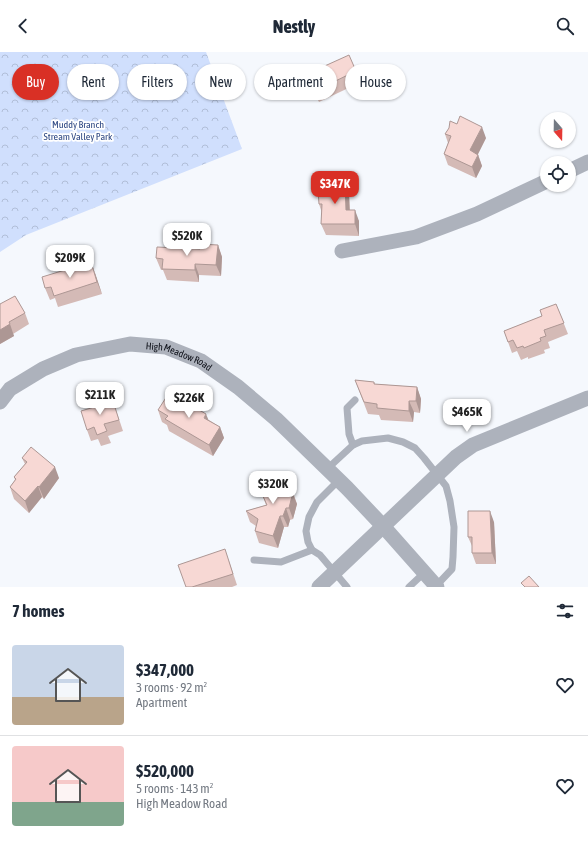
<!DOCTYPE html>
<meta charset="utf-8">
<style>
:root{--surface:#fff;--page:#f6f6f7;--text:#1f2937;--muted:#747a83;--line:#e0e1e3;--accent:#d93025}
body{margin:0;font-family:"Asap Condensed",sans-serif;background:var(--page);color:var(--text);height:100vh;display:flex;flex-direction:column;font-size:15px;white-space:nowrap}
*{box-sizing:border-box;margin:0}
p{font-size:13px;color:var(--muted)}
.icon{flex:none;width:22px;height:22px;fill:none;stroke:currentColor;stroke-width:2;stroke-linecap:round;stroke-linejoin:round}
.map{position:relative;height:535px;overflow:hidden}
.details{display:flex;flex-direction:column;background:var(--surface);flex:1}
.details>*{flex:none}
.guide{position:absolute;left:12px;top:12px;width:564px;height:36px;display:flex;gap:8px}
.needle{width:26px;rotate:160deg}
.controls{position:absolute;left:540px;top:60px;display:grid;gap:8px}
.controls a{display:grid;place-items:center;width:36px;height:36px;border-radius:50%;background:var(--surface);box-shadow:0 1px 3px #0004;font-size:20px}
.price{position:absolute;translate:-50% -34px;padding:0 9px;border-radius:8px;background:#fff;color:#222;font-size:13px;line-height:26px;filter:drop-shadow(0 1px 2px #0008)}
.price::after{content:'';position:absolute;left:50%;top:24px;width:12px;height:9px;margin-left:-6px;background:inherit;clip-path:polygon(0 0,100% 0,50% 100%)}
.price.active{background:var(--accent);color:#fff}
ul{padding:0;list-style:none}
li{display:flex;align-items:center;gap:12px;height:100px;padding:0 12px}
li+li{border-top:1px solid var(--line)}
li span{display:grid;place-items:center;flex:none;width:112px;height:80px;border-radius:4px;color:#555}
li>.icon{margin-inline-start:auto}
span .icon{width:48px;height:48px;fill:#fffc;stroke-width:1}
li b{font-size:17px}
h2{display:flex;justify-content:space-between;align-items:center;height:48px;padding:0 12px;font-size:17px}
.chip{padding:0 14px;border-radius:18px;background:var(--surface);box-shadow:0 1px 3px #0004;font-size:14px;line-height:36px}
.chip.active{background:var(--accent);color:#fff}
header{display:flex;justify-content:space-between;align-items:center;height:52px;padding:0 12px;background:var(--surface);font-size:18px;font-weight:800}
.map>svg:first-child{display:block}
</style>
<header><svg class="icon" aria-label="back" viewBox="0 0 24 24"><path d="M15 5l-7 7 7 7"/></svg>Nestly<svg class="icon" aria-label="search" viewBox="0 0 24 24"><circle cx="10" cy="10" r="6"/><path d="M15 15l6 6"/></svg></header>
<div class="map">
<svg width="588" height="535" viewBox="0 0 588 535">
<defs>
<pattern id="park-crowns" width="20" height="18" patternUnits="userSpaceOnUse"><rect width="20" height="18" fill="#d0dffd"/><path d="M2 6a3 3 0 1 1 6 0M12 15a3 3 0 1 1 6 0" fill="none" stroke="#b1bed8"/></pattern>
</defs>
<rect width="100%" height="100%" fill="#f5f8fd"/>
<polygon fill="url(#park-crowns)" points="0,0 206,0 242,97 26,183 0,200"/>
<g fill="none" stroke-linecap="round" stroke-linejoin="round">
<g stroke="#adb2bc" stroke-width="7">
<polyline points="353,393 349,382 347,356 355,348"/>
<polyline points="327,417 353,393 362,389 388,386 403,390 415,396 424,406 446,434 450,449 454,475 453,505 452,517 436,534"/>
<polyline points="339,428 317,450 309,465 306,479 308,490 312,498 320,503 347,535"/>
<polyline points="254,508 281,510 312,498"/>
<polyline points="409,535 424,521"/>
</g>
<g stroke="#adb2bc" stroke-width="15">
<polyline points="569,119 588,110"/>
<polyline points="342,199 416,185 477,162 547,129"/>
<path id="s1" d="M0,350L10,337L43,317L76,303L130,292L166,295L201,309L238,335L276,367L347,436L383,474L437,535"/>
<polyline points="319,535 456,405 473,393 588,346"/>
</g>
</g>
<g fill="#d4bab6">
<polygon points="356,19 361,30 319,50 311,34 307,22"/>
<polygon points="445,82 486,86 478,102 482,114 476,126 448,113 444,102 448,91"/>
<polygon points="349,142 350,158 359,169 359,184 326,183 321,172 322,161 319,152"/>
<polygon points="218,193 222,205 221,224 199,223 199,230 167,228 163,218 161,218 156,206 200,197"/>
<polygon points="95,221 102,242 58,255 55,246 50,248 45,236"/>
<polygon points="0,252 25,261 29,272 13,282 14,284 0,292"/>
<polygon points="556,252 568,282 548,290 550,296 544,298 545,301 528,307 528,305 521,308 517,299 512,301 504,279 542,264"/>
<polygon points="355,328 374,330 375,332 417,335 421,347 420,361 414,360 413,370 381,368 379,363 368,362"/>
<polygon points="116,358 123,379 108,384 111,391 101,394 98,387 91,389 87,378"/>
<polygon points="158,358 209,368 220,375 224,386 213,404 169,379 167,373 162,370"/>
<polygon points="22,406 59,426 44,447 42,445 29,461 14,447 10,435 15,428 14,425 25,412"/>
<polygon points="286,432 293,440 297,452 293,467 290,468 288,475 284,475 278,496 259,491 255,479 256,474 250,470 246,459 266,453 262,442 266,439"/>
<polygon points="494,470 496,512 476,512 472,501 472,494 468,485"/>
<polygon points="229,509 237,533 232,535 186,535"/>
</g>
<g fill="#ad9794">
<polygon points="482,75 486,86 474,110 470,98"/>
<polygon points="478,103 482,114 476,126 472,115"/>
<polygon points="345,131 349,142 350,170 346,158"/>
<polygon points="355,158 359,169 359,184 355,172"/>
<polygon points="218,193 222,205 221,224 216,213"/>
<polygon points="91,210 95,221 102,242 97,230"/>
<polygon points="195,212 199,223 199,230 195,218"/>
<polygon points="10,272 14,284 0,292 0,278"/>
<polygon points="417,335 421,347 420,361 416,349"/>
<polygon points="409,349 414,360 413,370 409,359"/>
<polygon points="206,362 211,374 204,366"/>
<polygon points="220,375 224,386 213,404 209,393"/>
<polygon points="55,415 59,426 44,447 39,435"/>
<polygon points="283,423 287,434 282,428"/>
<polygon points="38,434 42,445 29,461 25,449"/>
<polygon points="290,435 297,452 293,467 289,456"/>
<polygon points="286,456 290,468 288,475 283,464"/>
<polygon points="490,459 494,470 496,512 492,501"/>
<polygon points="280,464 284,475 278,496 273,484"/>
</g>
<g fill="#f7d8d4" stroke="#ad9794">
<polygon points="349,3 356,19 315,39 307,22"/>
<polygon points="460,64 482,75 470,98 478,103 472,115 444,102 451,84 445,82 449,76 450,69 457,72"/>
<polygon points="322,130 345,131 346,158 355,158 355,172 321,172 322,152 319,152 318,138 322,138"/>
<polygon points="200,192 218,193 216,213 195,212 195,218 162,217 163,207 156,206 157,195 200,197"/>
<polygon points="91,210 97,230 54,244 51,235 45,236 42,225"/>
<polygon points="15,244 25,261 9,270 10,272 0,278 0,252"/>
<polygon points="556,252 564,271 544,278 546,284 540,286 541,289 524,296 523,294 517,296 513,288 508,290 504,279 542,264 540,258"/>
<polygon points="355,328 374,330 374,332 417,335 416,349 409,349 409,359 377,356 377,352 364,350"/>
<polygon points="167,344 175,349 177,345 206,362 204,366 220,375 209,393 165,367 168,364 158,358"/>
<polygon points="112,346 119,368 104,372 107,379 97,383 94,375 87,378 81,359 101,353 100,350"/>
<polygon points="31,395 55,415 39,435 38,434 25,449 10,435 16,427 14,425 27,410 22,406"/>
<polygon points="271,420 283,423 282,428 290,435 290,439 293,440 289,456 286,456 283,464 280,464 273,484 255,479 258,467 246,459 267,453 262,442 266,439 267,431 269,431"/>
<polygon points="468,459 490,459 492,501 472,501 472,485 468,485"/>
<polygon points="225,497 233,522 192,535 186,535 178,513"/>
<polygon points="529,524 539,535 525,535 521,531"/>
</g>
<g text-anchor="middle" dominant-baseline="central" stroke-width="3.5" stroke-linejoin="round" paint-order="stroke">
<g font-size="10" fill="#2c4682" stroke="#fff">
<text x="78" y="72">Muddy Branch<tspan x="78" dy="12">Stream Valley Park</tspan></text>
</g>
<g font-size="10" fill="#0e1119" stroke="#fff">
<text stroke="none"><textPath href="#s1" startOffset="197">High Meadow Road</textPath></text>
</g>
</g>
</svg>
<div class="controls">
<a><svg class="needle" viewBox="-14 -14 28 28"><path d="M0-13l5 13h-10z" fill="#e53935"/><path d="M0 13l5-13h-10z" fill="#747a83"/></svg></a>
<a><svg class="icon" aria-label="locate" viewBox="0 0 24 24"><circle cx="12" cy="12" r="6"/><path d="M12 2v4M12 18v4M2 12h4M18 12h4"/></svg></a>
</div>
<b class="price active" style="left:335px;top:153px">$347K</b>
<b class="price" style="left:187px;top:205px">$520K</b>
<b class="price" style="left:70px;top:227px">$209K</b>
<b class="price" style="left:100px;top:364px">$211K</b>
<b class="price" style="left:189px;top:367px">$226K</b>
<b class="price" style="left:467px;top:381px">$465K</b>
<b class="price" style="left:273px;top:453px">$320K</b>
<div class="guide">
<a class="chip active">Buy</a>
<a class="chip">Rent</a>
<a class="chip">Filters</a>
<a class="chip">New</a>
<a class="chip">Apartment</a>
<a class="chip">House</a>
</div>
</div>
<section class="details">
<h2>7 homes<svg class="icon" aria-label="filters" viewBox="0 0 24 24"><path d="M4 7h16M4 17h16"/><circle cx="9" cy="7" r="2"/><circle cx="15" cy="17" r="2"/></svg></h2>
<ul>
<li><span style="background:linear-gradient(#c9d6e8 65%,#b9a48a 0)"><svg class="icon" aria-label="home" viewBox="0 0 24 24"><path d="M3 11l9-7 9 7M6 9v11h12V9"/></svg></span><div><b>$347,000</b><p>3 rooms · 92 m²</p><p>Apartment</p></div><svg class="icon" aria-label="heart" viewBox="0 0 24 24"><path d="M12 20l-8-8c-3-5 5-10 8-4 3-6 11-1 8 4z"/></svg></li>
<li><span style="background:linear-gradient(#f6c9c9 70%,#7fa58c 0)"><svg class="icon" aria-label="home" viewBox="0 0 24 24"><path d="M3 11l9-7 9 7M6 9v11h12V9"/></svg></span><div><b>$520,000</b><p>5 rooms · 143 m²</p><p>High Meadow Road</p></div><svg class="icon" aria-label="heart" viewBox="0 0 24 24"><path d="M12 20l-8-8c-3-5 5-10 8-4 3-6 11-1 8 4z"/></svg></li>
</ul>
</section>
